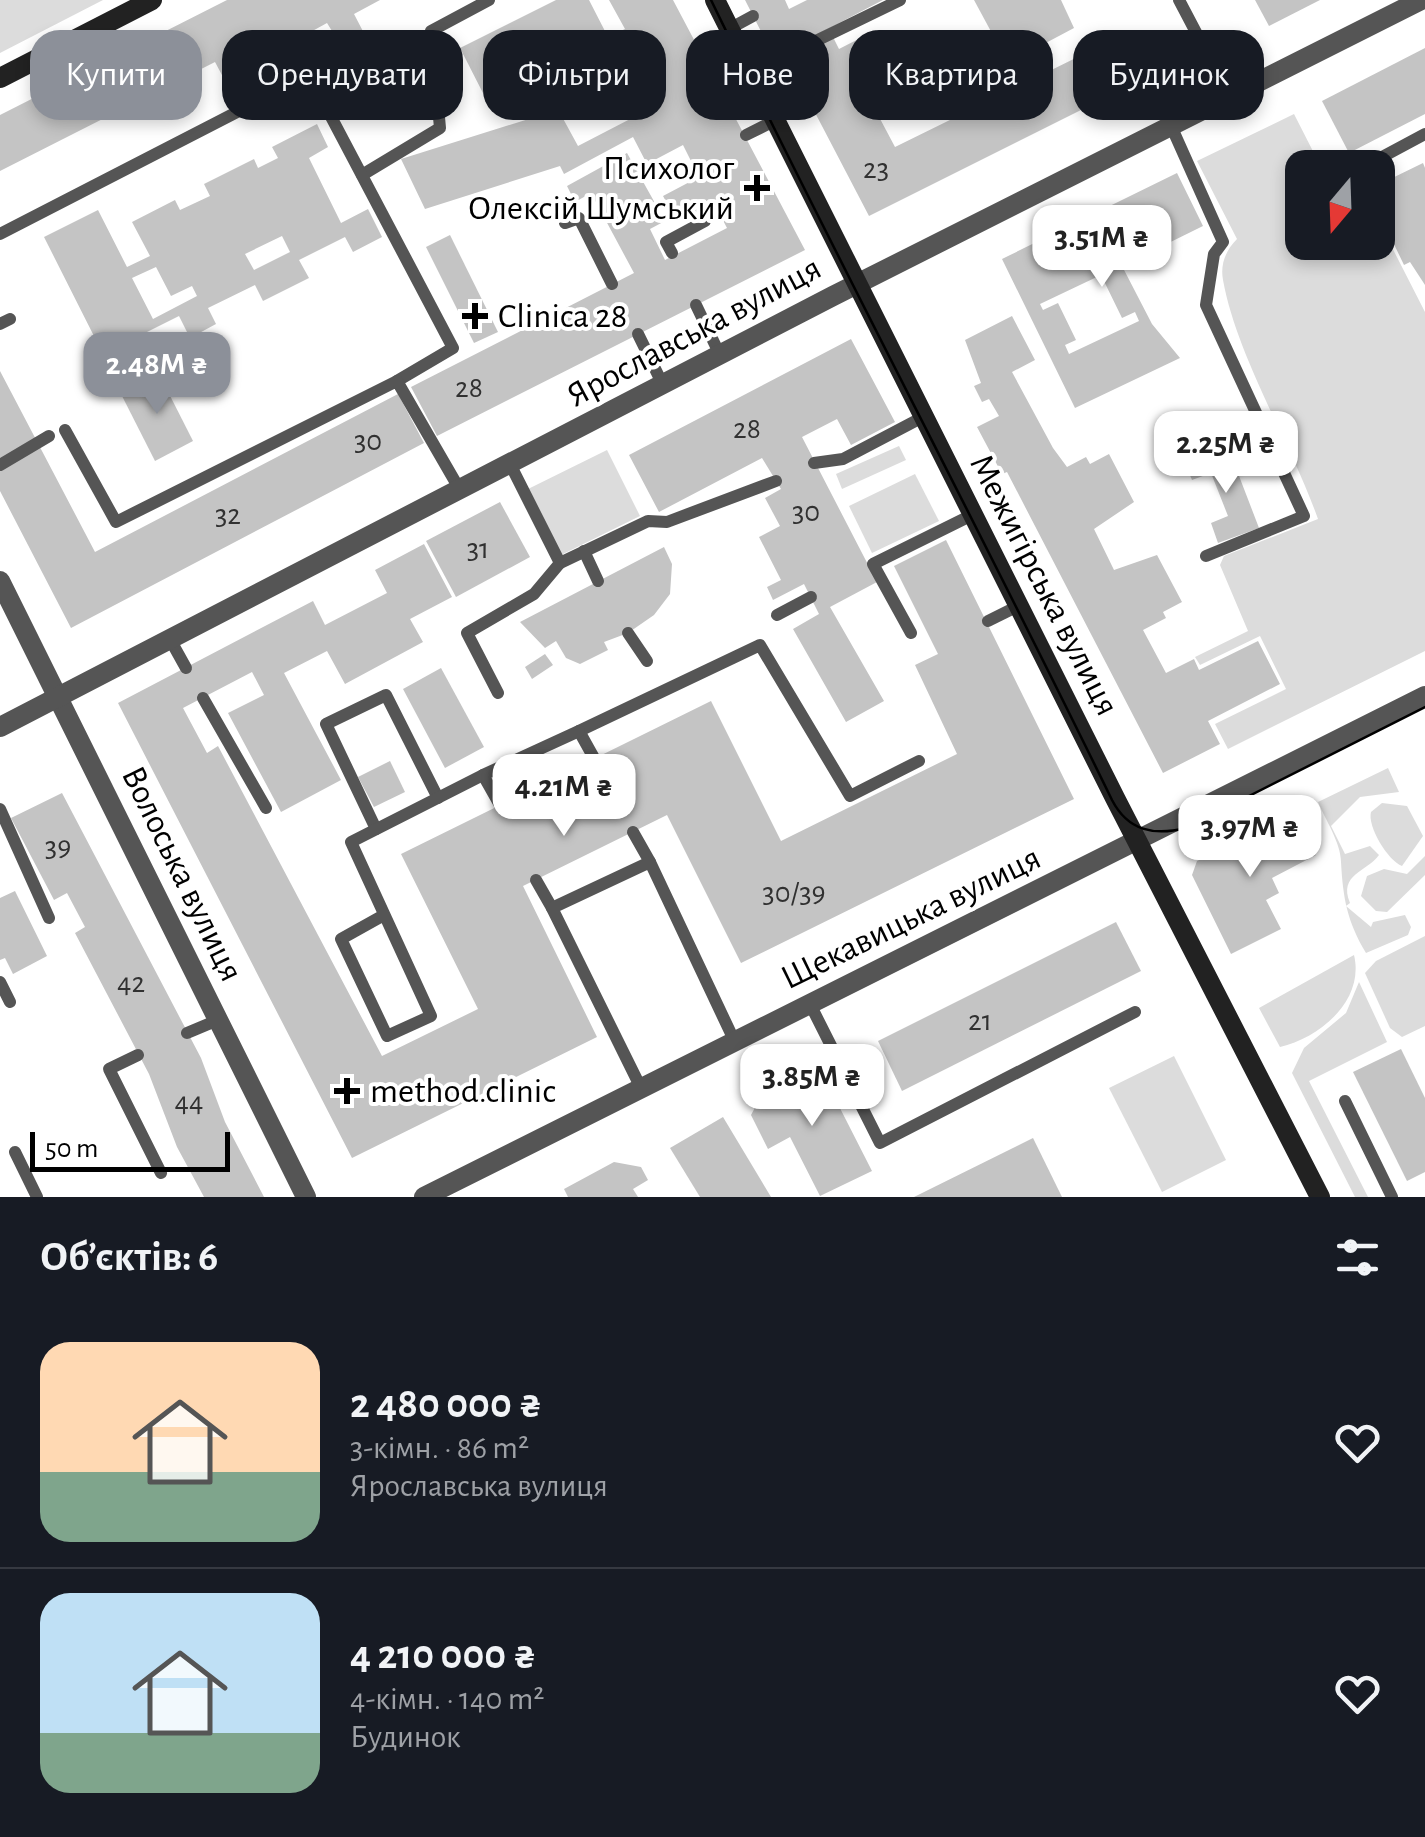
<!DOCTYPE html>
<html lang="uk">
<meta charset="utf-8">
<style>
:root{--surface:#171b24;--page:#242831;--text:#f1f3f6;--muted:#9ea1a6;--line:#363941;--accent:#8c9099}
body{margin:0;font-family:"Alegreya Sans",sans-serif;background:var(--page);color:var(--text);height:100vh;display:flex;flex-direction:column;font-size:38px;white-space:nowrap}
*{box-sizing:border-box;margin:0}
p{font-size:32px;color:var(--muted)}
.icon{flex:none;width:55px;height:55px;fill:none;stroke:currentColor;stroke-width:2;stroke-linecap:round;stroke-linejoin:round}
.map{position:relative;height:1197px;overflow:hidden}
.drawer{display:flex;flex-direction:column;background:var(--surface);flex:1}
.drawer>*{flex:none}
.hud{position:absolute;left:30px;top:30px;width:1365px;height:90px;display:flex;gap:20px}
.needle{width:65px;rotate:199deg}
.buttons{position:absolute;left:1285px;top:150px;display:grid;gap:20px}
.buttons a{display:grid;place-items:center;width:110px;height:110px;border-radius:20px;background:var(--surface);box-shadow:0 5px 15px #0003;font-size:50px}
.scale{position:absolute;left:30px;bottom:25px;width:200px;box-sizing:border-box;padding-left:10px;border:5px solid #000;border-top:0;font-size:28px;line-height:35px;white-space:nowrap;color:#000;-webkit-text-stroke:8px #fff;paint-order:stroke}
.price{position:absolute;translate:-50% -85px;padding:0 22px;border-radius:20px;background:#fff;color:#222;font-size:32px;line-height:65px;filter:drop-shadow(0 2px 5px #0008)}
.price::after{content:'';position:absolute;left:50%;top:60px;width:30px;height:22px;margin-left:-15px;background:inherit;clip-path:polygon(0 0,100% 0,50% 100%)}
.price.selected{background:var(--accent);color:#fff}
ul{padding:0;list-style:none}
li{display:flex;align-items:center;gap:30px;height:250px;padding:0 40px}
li+li{border-top:2px solid var(--line)}
li span{display:grid;place-items:center;flex:none;width:280px;height:200px;border-radius:30px;color:#555}
li>.icon{margin-inline-start:auto}
span .icon{width:120px;height:120px;fill:#fffc;stroke-width:1}
li b{font-size:42px}
h2{display:flex;justify-content:space-between;align-items:center;height:120px;padding:0 40px;font-size:42px}
.tag{padding:0 35px;border-radius:30px;background:var(--surface);box-shadow:0 5px 15px #0003;font-size:35px;line-height:90px}
.tag.selected{background:var(--accent);color:#fff}
.map>svg:first-child{display:block}
</style>
<div class="map">
<svg width="1425" height="1197" viewBox="0 0 1425 1197">
<rect width="100%" height="100%" fill="#fff"/>
<g fill="#dcdcdc">
<polygon points="0,0 103,0 0,53"/>
<path d="M1294,114L1321,167L1302,168V242H1378V220L1425,312V651L1228,749L1215,724L1286,689L1260,636L1200,665L1195,657L1248,631L1220,565L1224,556L1318,519C1291,443 1237,357 1223,280C1220,264 1226,250 1237,239L1197,161Z"/>
<polygon points="899,446 906,460 842,489 836,474"/>
<polygon points="607,450 640,516 559,556 526,490"/>
<polygon points="915,474 939,521 872,553 849,506"/>
<path d="M1388,768L1399,792L1360,797L1331,826L1345,854L1370,846L1379,855C1367,872 1338,874 1350,903L1346,906L1371,927L1373,922L1405,915L1411,927L1408,935L1366,953C1347,921 1343,898 1341,862C1341,843 1325,819 1318,802Z"/>
<path d="M1382,803L1407,806L1423,836L1402,866C1388,861 1367,826 1371,812Z"/>
<polygon points="1425,856 1425,875 1387,912 1376,911 1361,896 1367,876 1384,869 1407,874"/>
<polygon points="1425,936 1425,1026 1402,1037 1390,1028 1365,973 1376,961"/>
<path d="M1354,955C1365,1001 1319,1038 1280,1047L1259,1008Z"/>
<polygon points="1359,982 1387,1042 1309,1081 1368,1197 1355,1197 1292,1073 1304,1048 1346,1013"/>
<polygon points="1174,1056 1226,1160 1162,1192 1109,1088"/>
</g>
<g fill="#c4c4c4" fill-rule="evenodd">
<polygon points="227,0 380,0 354,14 367,39 345,52 327,23 254,63 259,74 230,90 215,62 0,171 0,115"/>
<path d="M556,0H589L608,37L625,29L609,0H673L805,250L437,436L411,387L634,273L591,193L575,202L567,186L627,153L665,221L650,229L665,260L727,228L714,203L677,222L663,196L699,177L683,145L647,164L633,137L564,174L560,166L425,209L401,159L535,117L518,85L588,48L485,97L460,48ZM652,38L661,55L652,59L665,84L653,90L661,103L578,146L554,102L566,96L564,91L626,58L624,53Z"/>
<polygon points="745,0 785,0 789,9 807,0 883,0 774,57"/>
<polygon points="974,0 1061,0 1074,28 1008,63"/>
<polygon points="1255,0 1320,0 1269,26"/>
<polygon points="876,30 881,41 896,33 921,81 884,101 879,92 869,98 895,147 1102,45 1123,89 869,216 787,59 832,35 839,49"/>
<polygon points="1425,48 1425,114 1349,153 1322,101"/>
<polygon points="345,58 365,100 342,111 322,70"/>
<polygon points="395,78 409,103 380,119 364,93"/>
<path d="M317,124L328,147L309,158L341,223L368,209L382,237L353,252L345,237L299,260L309,278L263,301L255,285L208,308L216,324L190,338L179,316L103,354L44,237L98,210L127,267L150,256L132,222L175,200L180,210L210,196L204,184L254,159L258,168L278,158L272,147ZM282,236L290,252L254,270L245,254ZM156,267L171,296L192,286L197,296L153,319L132,278Z"/>
<polygon points="1423,163 1425,168 1425,285 1410,262 1404,265 1378,211 1378,185"/>
<path d="M1177,173L1203,226L1122,266L1152,324L1180,358L1075,408L1002,259ZM1101,275L1122,318L1135,312L1139,321L1069,354L1065,345L1076,340L1058,303L1043,310L1040,304Z"/>
<polygon points="450,235 498,332 474,343 426,247"/>
<polygon points="1012,316 1035,360 1012,372 1053,448 1067,467 1086,457 1090,464 1109,454 1134,502 1094,529 1114,570 1157,555 1182,602 1163,612 1166,618 1143,630 1166,673 1194,659 1199,670 1258,641 1280,684 1208,721 1220,744 1163,773 1007,472 1002,474 977,427 999,416 989,399 982,402 974,386 981,383 965,340"/>
<polygon points="851,339 895,422 851,445 837,419 802,437 877,582 830,607 884,701 846,722 793,629 819,614 804,584 773,600 767,587 781,580 759,537 780,526 765,498 781,489 762,458 659,512 629,455"/>
<polygon points="0,371 95,552 398,394 424,443 71,628 0,491"/>
<polygon points="158,372 193,441 155,461 120,392"/>
<polygon points="1204,453 1208,464 1231,455 1259,528 1218,543 1211,523 1228,516 1211,473 1192,480 1184,461"/>
<polygon points="500,502 530,557 456,597 426,541"/>
<polygon points="946,540 1074,799 741,963 667,815 523,886 597,1037 352,1158 118,703 313,601 325,625 387,593 375,570 424,544 452,597 410,619 423,642 345,684 327,651 284,673 341,780 281,812 228,713 264,695 252,672 183,708 207,753 218,746 382,1056 478,1009 401,854 711,701 781,841 957,754 915,665 938,654 894,566"/>
<polygon points="664,547 672,564 670,594 654,615 628,633 604,642 608,650 580,664 566,658 556,641 545,648 520,622"/>
<polygon points="545,654 553,665 532,679 525,667"/>
<polygon points="441,668 484,747 445,768 403,689"/>
<polygon points="390,761 405,792 374,807 358,777"/>
<polygon points="62,793 201,1058 225,1122 264,1197 204,1197 177,1147 149,1074 75,933 85,927 67,893 54,900 11,818"/>
<polygon points="1295,812 1316,855 1272,878 1279,893 1266,900 1281,929 1231,954 1192,875 1197,861"/>
<polygon points="15,891 47,956 13,974 5,958 0,960 0,898"/>
<polygon points="1116,922 1141,971 902,1091 878,1041"/>
<polygon points="1401,1049 1425,1098 1425,1172 1407,1181 1353,1072"/>
<polygon points="817,1063 872,1171 820,1196 790,1137 768,1149 751,1115 765,1089"/>
<polygon points="723,1117 771,1197 700,1197 670,1148"/>
<polygon points="1033,1138 1062,1197 914,1197"/>
<polygon points="614,1162 641,1167 648,1180 633,1189 638,1197 568,1197 564,1189"/>
</g>
<g fill="none" stroke-linecap="round" stroke-linejoin="round">
<g stroke="#555" stroke-width="12">
<polyline points="1179,0 1230,97"/>
<polyline points="729,29 753,16"/>
<polyline points="701,51 732,34"/>
<polyline points="750,73 900,0"/>
<polyline points="592,109 659,73"/>
<polyline points="1172,128 1223,242 1214,254 1206,305 1304,516 1206,556"/>
<polyline points="746,135 774,121"/>
<polyline points="1369,164 1425,134"/>
<polyline points="362,175 440,128 431,31 489,0"/>
<polyline points="565,223 579,218 612,284"/>
<polyline points="0,234 309,75 453,348 397,381"/>
<polyline points="672,253 666,242 705,221"/>
<polyline points="696,305 720,355"/>
<polyline points="0,324 10,319"/>
<polyline points="638,334 663,385"/>
<polyline points="65,430 116,522 397,381 460,490"/>
<polyline points="814,463 843,459 923,417"/>
<polyline points="510,464 560,563 648,521 667,522 776,481"/>
<polyline points="0,465 49,436"/>
<polyline points="584,551 598,581"/>
<polyline points="777,615 811,597"/>
<polyline points="988,621 1018,606"/>
<polyline points="628,633 647,661"/>
<polyline points="911,633 873,564 972,515"/>
<polyline points="171,641 186,668"/>
<polyline points="498,693 467,633 534,594 560,563"/>
<polyline points="203,698 266,808"/>
<polyline points="594,758 579,731 760,645 850,796 919,761"/>
<polyline points="500,805 483,775 579,731"/>
<polyline points="0,809 49,918"/>
<polyline points="376,829 326,724 386,695 438,798"/>
<polyline points="633,832 650,862"/>
<polyline points="536,880 552,908"/>
<polyline points="384,915 341,939 387,1036 431,1016 351,842 483,775"/>
<polyline points="0,982 10,1002"/>
<polyline points="810,1004 880,1143 1135,1012"/>
<polyline points="187,1033 218,1020"/>
<polyline points="138,1055 109,1069 161,1173"/>
<polyline points="641,1088 552,908 650,862 734,1040"/>
<polyline points="1345,1101 1392,1197"/>
<polyline points="15,1152 37,1197"/>
</g>
<g stroke="#555" stroke-width="20">
<polyline points="0,581 306,1197"/>
<polyline points="0,727 833,296 1421,0"/>
<polyline points="424,1197 1425,696"/>
</g>
<g stroke="#222" stroke-width="20">
<polyline points="715,0 1115,798 1320,1197"/>
<polyline points="0,78 152,0"/>
</g>
<path stroke="#000" stroke-width="2.5" d="M711,0C841,268 981,531 1112,800C1128,831 1154,836 1186,828L1425,707"/>
</g>
<g fill="#000" stroke="#fff" stroke-width="4">
<path d="M752 173h10v10h10v10h-10v10h-10v-10h-10v-10h10z"/>
<path d="M470 301h10v10h10v10h-10v10h-10v-10h-10v-10h10z"/>
<path d="M342 1076h10v10h10v10h-10v10h-10v-10h-10v-10h10z"/>
</g>
<g text-anchor="middle" dominant-baseline="central" stroke-width="8" stroke-linejoin="round" paint-order="stroke">
<g font-size="30" fill="#313131">
<text x="876" y="169">23</text>
<text x="469" y="388">28</text>
<text x="747" y="429">28</text>
<text x="368" y="441">30</text>
<text x="806" y="512">30</text>
<text x="228" y="515">32</text>
<text x="478" y="549">31</text>
<text x="58" y="847">39</text>
<text x="794" y="893">30/39</text>
<text x="131" y="983">42</text>
<text x="980" y="1021">21</text>
<text x="189" y="1102">44</text>
</g>
<g font-size="35" fill="#000" stroke="#fff" text-anchor="start">
<text x="734" y="168" text-anchor="end">Психолог<tspan x="734" dy="40">Олексій Шумський</tspan></text>
<text x="498" y="316">Clinica 28</text>
<text x="370" y="1091">method.clinic</text>
</g>
<g font-size="35" fill="#000" stroke="#fff">
<text transform="translate(694 332) rotate(-28)">Ярославська вулиця</text>
<text transform="translate(1044 585) rotate(63)">Межигірська вулиця</text>
<text transform="translate(182 874) rotate(64)">Волоська вулиця</text>
<text transform="translate(911 918) rotate(-26)">Щекавицька вулиця</text>
</g>
</g>
</svg>
<div class="buttons">
<a><svg class="needle" viewBox="-14 -14 28 28"><path d="M0-13l5 13h-10z" fill="#e53935"/><path d="M0 13l5-13h-10z" fill="#9ea1a6"/></svg></a>
</div>
<div class="scale">50 m</div>
<b class="price" style="left:1102px;top:290px">3.51M ₴</b>
<b class="price selected" style="left:157px;top:417px">2.48M ₴</b>
<b class="price" style="left:1226px;top:496px">2.25M ₴</b>
<b class="price" style="left:564px;top:839px">4.21M ₴</b>
<b class="price" style="left:1250px;top:880px">3.97M ₴</b>
<b class="price" style="left:812px;top:1129px">3.85M ₴</b>
<div class="hud">
<a class="tag selected">Купити</a>
<a class="tag">Орендувати</a>
<a class="tag">Фільтри</a>
<a class="tag">Нове</a>
<a class="tag">Квартира</a>
<a class="tag">Будинок</a>
</div>
</div>
<section class="drawer">
<h2>Об’єктів: 6<svg class="icon" aria-label="filters" viewBox="0 0 24 24"><path d="M4 7h16M4 17h16"/><circle cx="9" cy="7" r="2"/><circle cx="15" cy="17" r="2"/></svg></h2>
<ul>
<li><span style="background:linear-gradient(#ffd9b3 65%,#7fa58c 0)"><svg class="icon" aria-label="home" viewBox="0 0 24 24"><path d="M3 11l9-7 9 7M6 9v11h12V9"/></svg></span><div><b>2 480 000 ₴</b><p>3-кімн. · 86 m²</p><p>Ярославська вулиця</p></div><svg class="icon" aria-label="heart" viewBox="0 0 24 24"><path d="M12 20l-8-8c-3-5 5-10 8-4 3-6 11-1 8 4z"/></svg></li>
<li><span style="background:linear-gradient(#bfe0f5 70%,#7fa58c 0)"><svg class="icon" aria-label="home" viewBox="0 0 24 24"><path d="M3 11l9-7 9 7M6 9v11h12V9"/></svg></span><div><b>4 210 000 ₴</b><p>4-кімн. · 140 m²</p><p>Будинок</p></div><svg class="icon" aria-label="heart" viewBox="0 0 24 24"><path d="M12 20l-8-8c-3-5 5-10 8-4 3-6 11-1 8 4z"/></svg></li>
</ul>
</section>
